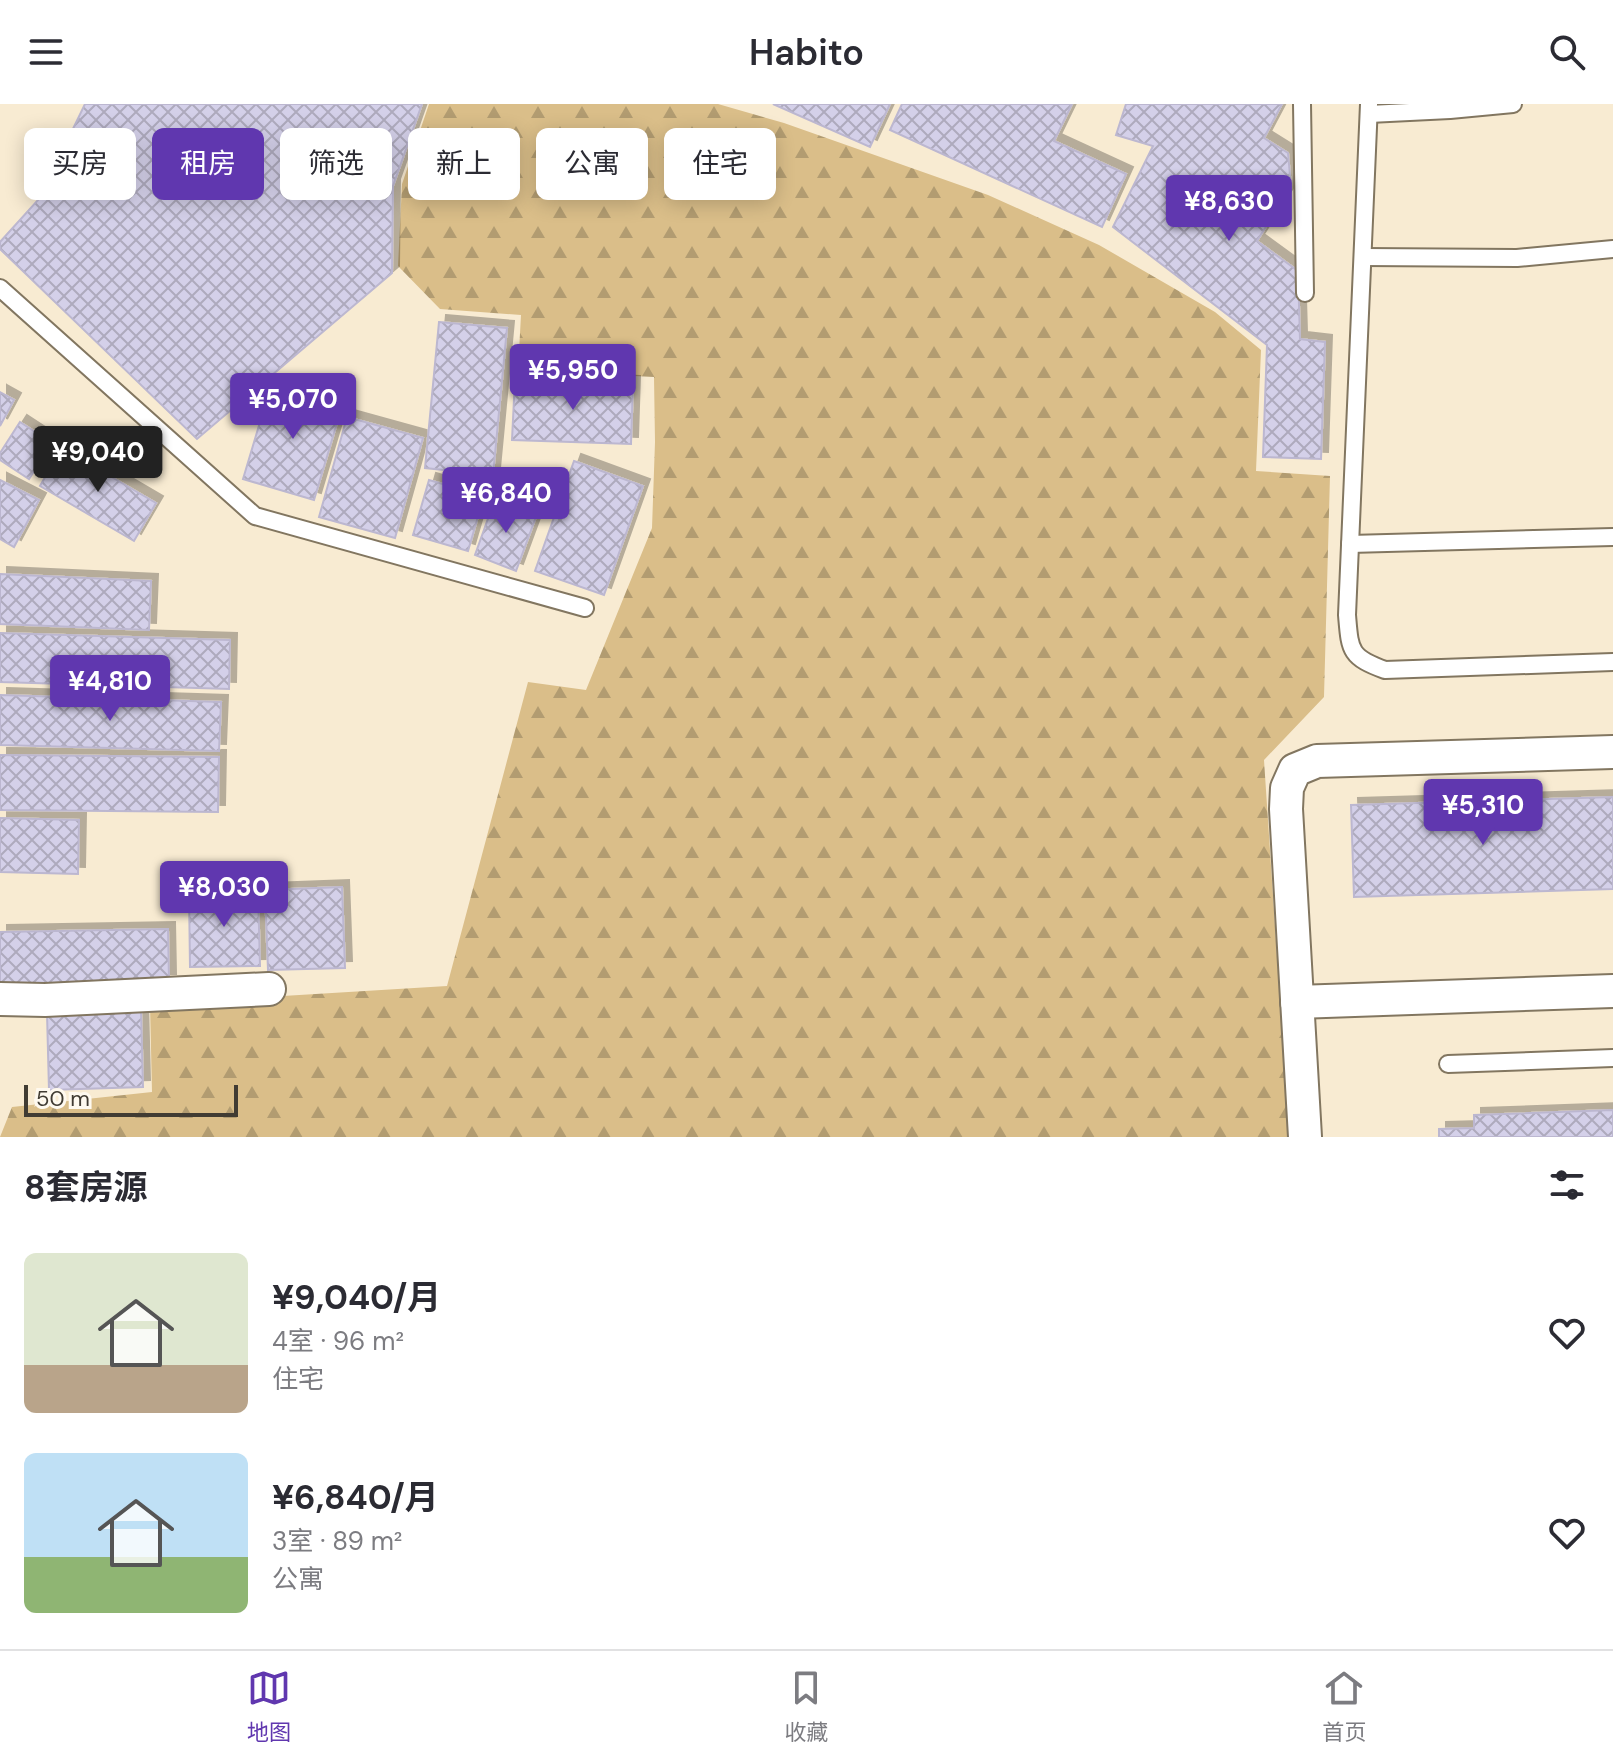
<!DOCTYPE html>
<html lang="zh">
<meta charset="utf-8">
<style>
:root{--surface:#fff;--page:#f2f2f3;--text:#2b2b33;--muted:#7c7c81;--line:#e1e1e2;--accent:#6037af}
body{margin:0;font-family:"DM Sans","Noto Sans SC",sans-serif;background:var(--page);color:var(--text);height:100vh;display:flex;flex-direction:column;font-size:30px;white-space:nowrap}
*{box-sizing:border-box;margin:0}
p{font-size:26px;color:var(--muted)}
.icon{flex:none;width:44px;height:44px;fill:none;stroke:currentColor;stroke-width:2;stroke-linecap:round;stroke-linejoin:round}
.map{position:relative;height:1033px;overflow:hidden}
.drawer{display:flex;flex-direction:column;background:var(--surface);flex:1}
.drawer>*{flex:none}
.hud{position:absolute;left:24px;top:24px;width:800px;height:72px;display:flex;gap:16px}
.scale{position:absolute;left:24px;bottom:20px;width:214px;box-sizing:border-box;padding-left:8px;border:4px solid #413c33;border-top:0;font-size:22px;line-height:28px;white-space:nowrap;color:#413c33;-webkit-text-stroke:6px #fef9ef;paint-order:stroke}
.price{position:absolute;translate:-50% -68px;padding:0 18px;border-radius:8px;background:var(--accent);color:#fff;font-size:26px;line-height:52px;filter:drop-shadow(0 2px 4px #0008)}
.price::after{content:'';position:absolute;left:50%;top:48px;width:24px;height:18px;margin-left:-12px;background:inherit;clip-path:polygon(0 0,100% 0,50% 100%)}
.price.on{background:#222;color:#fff}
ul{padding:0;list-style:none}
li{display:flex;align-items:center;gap:24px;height:200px;padding:0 24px}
li span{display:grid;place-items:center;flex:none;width:224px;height:160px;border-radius:12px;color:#555}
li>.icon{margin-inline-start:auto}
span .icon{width:96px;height:96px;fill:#fffc;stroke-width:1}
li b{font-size:34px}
h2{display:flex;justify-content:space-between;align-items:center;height:96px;padding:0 24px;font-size:34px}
.tag{padding:0 28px;border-radius:12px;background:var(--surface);box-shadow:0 4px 20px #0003;font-size:28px;line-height:72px}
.tag.on{background:var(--accent);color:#fff}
header{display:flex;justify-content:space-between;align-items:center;height:104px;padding:0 24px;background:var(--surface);font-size:36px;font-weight:600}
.dock{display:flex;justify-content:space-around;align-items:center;height:112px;border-top:2px solid var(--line);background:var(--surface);font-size:22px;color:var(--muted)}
.dock a{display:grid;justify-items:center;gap:4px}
.dock .on{color:var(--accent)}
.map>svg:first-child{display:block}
</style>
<header><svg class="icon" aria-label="menu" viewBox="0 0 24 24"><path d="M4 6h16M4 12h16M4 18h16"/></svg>Habito<svg class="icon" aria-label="search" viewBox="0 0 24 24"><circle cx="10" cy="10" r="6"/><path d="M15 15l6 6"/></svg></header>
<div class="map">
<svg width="1613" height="1033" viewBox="0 0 1613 1033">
<defs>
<pattern id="forest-firs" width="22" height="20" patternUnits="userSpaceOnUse" patternTransform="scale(2)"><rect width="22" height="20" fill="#dabe89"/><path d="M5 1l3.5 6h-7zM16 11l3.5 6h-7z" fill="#b29c71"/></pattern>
<pattern id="building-cross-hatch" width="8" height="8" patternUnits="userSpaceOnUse" patternTransform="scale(2)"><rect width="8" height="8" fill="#d4d0e9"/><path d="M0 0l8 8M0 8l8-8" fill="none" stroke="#aeaabd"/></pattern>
<filter id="shadow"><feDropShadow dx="7" dy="-7" stdDeviation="0" flood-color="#0004"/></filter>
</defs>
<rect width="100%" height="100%" fill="#f8ebd2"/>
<polygon fill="url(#forest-firs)" points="429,0 718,0 784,19 988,91 1099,141 1215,208 1261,246 1256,367 1330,372 1324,593 1264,656 1289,1033 0,1033 12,1003 152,988 150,900 447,882 528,578 586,586 652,424 655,338 654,273 518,266 521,211 440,205 398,162 402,80"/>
<g fill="url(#building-cross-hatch)" stroke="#bcb7d0" stroke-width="2" filter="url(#shadow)">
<polygon points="85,0 422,0 393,82 392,169 197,335 0,145 0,138 39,95"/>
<polygon points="773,0 890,0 870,43"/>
<polygon points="902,0 1072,0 1054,37 1126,70 1102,123 890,26"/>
<polygon points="1126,0 1282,0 1264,34 1288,49 1291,83 1257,137 1298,167 1300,235 1325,238 1321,355 1263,353 1267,241 1113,123 1153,42 1116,31"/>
<polygon points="439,218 507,224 493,371 425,364"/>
<polygon points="515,275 633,279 631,340 512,336"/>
<polygon points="272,278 343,299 314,396 243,375"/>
<polygon points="0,288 14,296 0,322"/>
<polygon points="347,313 423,334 395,434 319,413"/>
<polygon points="20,318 52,339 29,375 0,356 0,349"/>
<polygon points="62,344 156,399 134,437 40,382"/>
<polygon points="574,357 643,382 604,491 535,467"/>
<polygon points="0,376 39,396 14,443 0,435"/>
<polygon points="429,376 484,392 468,447 413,431"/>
<polygon points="495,395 537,410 516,467 475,451"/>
<polygon points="0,470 151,477 149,526 0,520"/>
<polygon points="0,529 230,536 229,585 0,578"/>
<polygon points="0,591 221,598 219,647 0,641"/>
<polygon points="0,651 219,653 218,708 0,706"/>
<polygon points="1613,693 1613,785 1354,793 1351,701"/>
<polygon points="0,714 79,716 78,770 0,768"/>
<polygon points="342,783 345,864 268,866 265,786"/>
<polygon points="258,787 260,862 190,863 189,789"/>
<polygon points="168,825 169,877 0,880 0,828"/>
<polygon points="141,906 143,983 49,986 47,909"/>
<polygon points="1613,1006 1613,1033 1439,1033 1439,1025 1474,1024 1474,1011"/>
</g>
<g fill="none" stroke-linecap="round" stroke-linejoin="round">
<g stroke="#827660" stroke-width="20">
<g id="lane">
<polyline points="1302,0 1305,189"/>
<path d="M1369,0L1347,511C1350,546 1349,553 1385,566L1613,558"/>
<polyline points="1369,10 1450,6 1513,0"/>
<polyline points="1363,153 1517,154 1613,145"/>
<polyline points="0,184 255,412 585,504"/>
<polyline points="1350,440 1613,433"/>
<polyline points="1448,960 1613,954"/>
</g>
</g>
<g stroke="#827660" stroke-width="36">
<g id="street">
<polyline points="0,895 45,896 269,885"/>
<polyline points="1297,898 1613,887"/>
<polyline points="1305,1033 1286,705 1287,684 1295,666 1317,657 1613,648"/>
</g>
</g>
<use href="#lane" stroke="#fff" stroke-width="16"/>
<use href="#street" stroke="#fff" stroke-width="32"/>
</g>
</svg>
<div class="scale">50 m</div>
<b class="price" style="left:1229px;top:139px">¥8,630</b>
<b class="price" style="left:573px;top:308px">¥5,950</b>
<b class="price" style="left:293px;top:337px">¥5,070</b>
<b class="price on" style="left:98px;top:390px">¥9,040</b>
<b class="price" style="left:506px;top:431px">¥6,840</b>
<b class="price" style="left:110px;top:619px">¥4,810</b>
<b class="price" style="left:1483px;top:743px">¥5,310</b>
<b class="price" style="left:224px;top:825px">¥8,030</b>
<div class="hud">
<a class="tag">买房</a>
<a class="tag on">租房</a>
<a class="tag">筛选</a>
<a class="tag">新上</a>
<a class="tag">公寓</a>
<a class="tag">住宅</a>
</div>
</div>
<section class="drawer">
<h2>8套房源<svg class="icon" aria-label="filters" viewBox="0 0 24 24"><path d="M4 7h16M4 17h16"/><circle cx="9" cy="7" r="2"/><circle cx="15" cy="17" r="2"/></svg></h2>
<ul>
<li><span style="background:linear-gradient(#dfe7d0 70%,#b9a48a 0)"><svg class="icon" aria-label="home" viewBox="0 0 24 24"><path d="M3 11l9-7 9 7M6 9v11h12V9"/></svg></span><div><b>¥9,040/月</b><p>4室 · 96 m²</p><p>住宅</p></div><svg class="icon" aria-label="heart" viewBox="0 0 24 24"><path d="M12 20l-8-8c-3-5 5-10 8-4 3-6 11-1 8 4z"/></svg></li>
<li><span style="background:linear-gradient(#bfe0f5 65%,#8fb573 0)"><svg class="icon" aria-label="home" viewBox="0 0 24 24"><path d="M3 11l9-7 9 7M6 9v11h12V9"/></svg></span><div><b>¥6,840/月</b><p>3室 · 89 m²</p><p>公寓</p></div><svg class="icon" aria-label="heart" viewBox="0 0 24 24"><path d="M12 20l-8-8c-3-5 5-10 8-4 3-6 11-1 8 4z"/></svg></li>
</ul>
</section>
<nav class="dock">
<a class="on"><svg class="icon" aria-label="map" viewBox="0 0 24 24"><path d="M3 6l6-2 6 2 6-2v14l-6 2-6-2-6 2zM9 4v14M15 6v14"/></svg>地图</a>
<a><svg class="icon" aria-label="saved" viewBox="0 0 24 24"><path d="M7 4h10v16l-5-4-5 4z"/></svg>收藏</a>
<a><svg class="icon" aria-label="home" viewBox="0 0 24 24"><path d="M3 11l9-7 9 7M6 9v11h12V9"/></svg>首页</a>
</nav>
